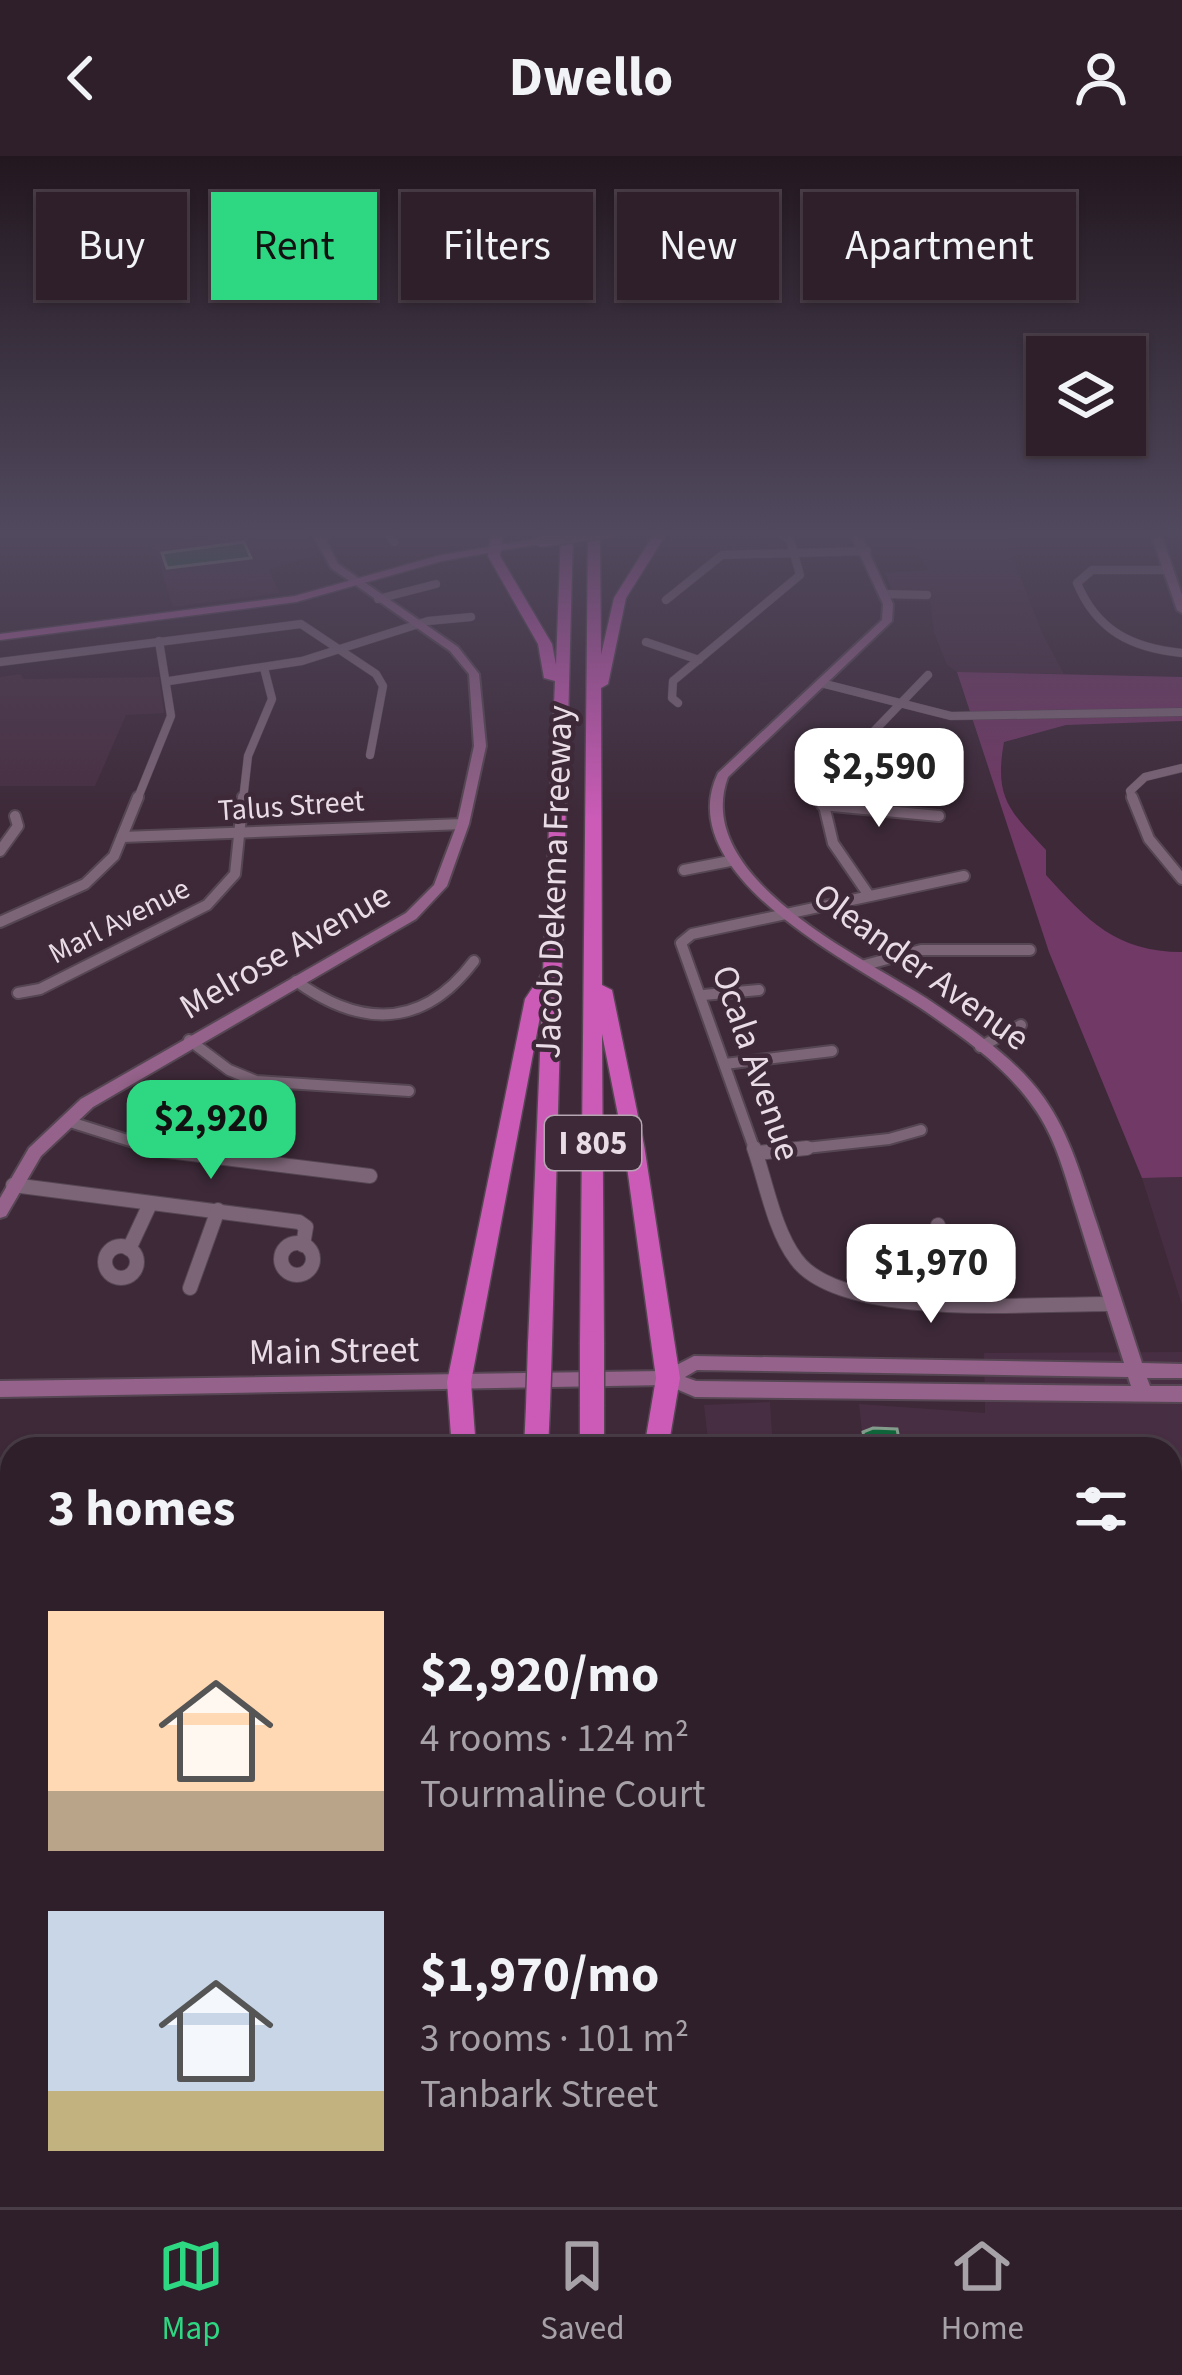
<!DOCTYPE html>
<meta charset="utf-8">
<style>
:root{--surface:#2e1f2a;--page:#362732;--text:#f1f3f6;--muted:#a7a2a8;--line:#493d47;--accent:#2ed883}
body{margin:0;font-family:"Source Sans 3",sans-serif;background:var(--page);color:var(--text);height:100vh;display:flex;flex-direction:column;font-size:45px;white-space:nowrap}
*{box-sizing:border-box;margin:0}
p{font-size:39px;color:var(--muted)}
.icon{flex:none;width:66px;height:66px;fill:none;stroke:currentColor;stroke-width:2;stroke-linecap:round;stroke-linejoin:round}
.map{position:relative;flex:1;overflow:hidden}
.panel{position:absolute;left:0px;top:1281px;width:1182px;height:771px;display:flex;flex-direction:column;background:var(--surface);border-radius:36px 36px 0 0;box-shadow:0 3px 9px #0004,0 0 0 3px var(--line)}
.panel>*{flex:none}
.banner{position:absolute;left:36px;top:36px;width:1110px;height:108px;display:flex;gap:24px}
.buttons{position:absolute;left:1026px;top:180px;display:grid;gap:24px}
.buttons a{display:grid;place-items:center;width:120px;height:120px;border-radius:0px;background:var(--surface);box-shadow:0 3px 9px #0004,0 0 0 3px var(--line);font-size:60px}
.price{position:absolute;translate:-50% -102px;padding:0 27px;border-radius:24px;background:#fff;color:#222;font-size:39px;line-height:78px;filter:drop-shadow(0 3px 6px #0008)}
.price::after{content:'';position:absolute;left:50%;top:72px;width:36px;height:27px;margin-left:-18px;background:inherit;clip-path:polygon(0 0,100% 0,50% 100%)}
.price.active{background:var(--accent);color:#111}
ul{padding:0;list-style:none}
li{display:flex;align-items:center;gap:36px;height:300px;padding:0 48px}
li span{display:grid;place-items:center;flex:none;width:336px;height:240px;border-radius:0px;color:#555}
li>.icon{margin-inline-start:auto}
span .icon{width:144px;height:144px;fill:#fffc;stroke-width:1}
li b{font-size:51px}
h2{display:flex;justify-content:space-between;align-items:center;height:144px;padding:0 48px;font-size:51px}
.chip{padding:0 42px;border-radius:0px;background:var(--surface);box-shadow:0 3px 9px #0004,0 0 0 3px var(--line);font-size:42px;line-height:108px}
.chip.active{background:var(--accent);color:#111}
header{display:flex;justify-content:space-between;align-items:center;height:156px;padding:0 48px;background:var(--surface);font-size:54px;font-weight:700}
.menu{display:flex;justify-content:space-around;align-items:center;height:168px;border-top:3px solid var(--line);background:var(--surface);font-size:33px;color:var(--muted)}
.menu a{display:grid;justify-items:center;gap:6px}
.menu .active{color:var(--accent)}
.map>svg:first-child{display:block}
</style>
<header><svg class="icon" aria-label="back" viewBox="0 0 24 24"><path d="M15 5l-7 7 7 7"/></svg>Dwello<svg class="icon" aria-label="person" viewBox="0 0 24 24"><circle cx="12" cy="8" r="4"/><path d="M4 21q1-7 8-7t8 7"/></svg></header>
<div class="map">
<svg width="1182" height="2051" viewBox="0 0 1182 2051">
<rect width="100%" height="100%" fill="#3d2938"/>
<g fill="#482e42">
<polygon points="267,375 305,375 315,400 269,413 279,437 173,451 154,390"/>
<polygon points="907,375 1002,375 1043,479 1064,518 957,516 947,509 934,477 930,445 896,445 885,417 928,414"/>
<polygon points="21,518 23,523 159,521 164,557 126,559 95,630 0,630 0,521"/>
<polygon points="1182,1021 1182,1149 1142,1022"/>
<polygon points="1182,1196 1182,1745 1170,1749 1170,1293 864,1293 859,1248 985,1257 984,1197"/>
<polygon points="770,1246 773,1293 709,1293 704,1249"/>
</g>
<path fill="#713966" d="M957,516L1182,521V565L1066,569L1004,586C994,642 1009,654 1046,694V719C1087,764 1116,796 1182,796V1021L1142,1022L1049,796Z"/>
<polygon fill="#7e4373" points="1182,1757 1182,2051 674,2051 673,2040 1170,2040 1170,1762"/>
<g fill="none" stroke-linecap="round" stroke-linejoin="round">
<g fill="#36002e" fill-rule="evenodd">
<polygon points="1182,1879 1182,1907 1170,1911 1170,1883"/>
<polygon points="966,2040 1003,2040 998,2051 962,2051"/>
</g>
</g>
<g fill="#10653a" stroke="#829b8a" stroke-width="3">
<polygon points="244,386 251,402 167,412 162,397"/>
<polygon points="873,1272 897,1273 901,1293 866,1293 863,1276"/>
</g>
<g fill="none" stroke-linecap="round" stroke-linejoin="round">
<g stroke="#564653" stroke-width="9">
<g id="street-far3">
<polyline points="387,375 394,386"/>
<path d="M1165,414H1092L1077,427C1097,475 1132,492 1182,497"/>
<polyline points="884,438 927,439"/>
<polyline points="378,443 436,428"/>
<polyline points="666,444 722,399 867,395"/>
<polyline points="646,486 699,504"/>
<polyline points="0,506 301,468 376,518 383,530 370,599"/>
<polyline points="169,525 302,505 428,465 471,461"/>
<polyline points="821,527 951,560 1182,556"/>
<polyline points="678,547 672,542 673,525 800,419 790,384 777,375"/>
<polyline points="860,589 920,605"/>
<polyline points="137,644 171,560 159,485"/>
<polyline points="243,644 248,600 272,543 264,512"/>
<polyline points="822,644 824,627 928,519"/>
<polyline points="1133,644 1130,635 1145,621 1182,612"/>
</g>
</g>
<g stroke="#564653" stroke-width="14">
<g id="street-far2">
<polyline points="822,641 833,687 868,738"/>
<polyline points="1132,641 1149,683 1182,723"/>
<polyline points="822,649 939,660"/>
<polyline points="122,681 463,668"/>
<polyline points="0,695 18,670 15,660"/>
<polyline points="684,714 735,704"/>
<polyline points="0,766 85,728 114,700 138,641"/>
<polyline points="865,809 921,794 1030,794"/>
<path d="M296,825C361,872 423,873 474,805"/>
<polyline points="18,837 40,833 207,749 235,718 243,641"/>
<polyline points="703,839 759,834"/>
<polyline points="189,884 229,914 256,925 409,935"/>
<polyline points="980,891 1021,869"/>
<polyline points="725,908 832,895"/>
<polyline points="67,965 162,995"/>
<polyline points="755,995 681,787 692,778 964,720"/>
<polyline points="778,995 889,983 921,974"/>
</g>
</g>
<g stroke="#564653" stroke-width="16">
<g id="street-far1">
<polyline points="144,992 370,1020"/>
<path d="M754,992C766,1026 774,1074 796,1103C841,1166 1039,1147 1114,1148"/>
<polyline points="756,997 807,992"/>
<polyline points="13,1029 299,1066 306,1071 303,1089"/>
<polyline points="938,1069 955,1146"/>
<circle cx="297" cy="1103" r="16"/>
<circle cx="121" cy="1106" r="16"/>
<polyline points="129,1093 150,1048"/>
<polyline points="190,1132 218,1054"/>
</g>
</g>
<g stroke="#564653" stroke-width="21">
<g id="street">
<polyline points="0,1626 12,1626"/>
<polyline points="0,2045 62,2040"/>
</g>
</g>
<g stroke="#564653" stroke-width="4">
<g id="secondary">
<polygon points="311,375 321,375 338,408 458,491 479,518 486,590 469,668 447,730 416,763 93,951 41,1000 6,1060 0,1062 0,1042 29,992 81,943 406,757 434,729 457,668 474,590 469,518 450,495 331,412"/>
<path d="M849,375H859L893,448L892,465L728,621C691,721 859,799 926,842C967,870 1015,901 1044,942C1071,980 1082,1024 1097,1068C1112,1114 1127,1161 1142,1207L1182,1208V1222H1147L1150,1230H1182V1246L695,1241L667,1229L0,1241V1225L665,1215L694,1200L1124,1207C1108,1157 1092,1108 1077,1058C1065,1020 1056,981 1032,949C1004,909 961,880 922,853C855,808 669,720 718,617L882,464L883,448ZM697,1214L1128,1221L1131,1230L696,1225L685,1221Z"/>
<polygon points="1150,375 1160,375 1182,439 1182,457 1177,454"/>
</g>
</g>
<g stroke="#564653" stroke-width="3">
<polygon id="primary" points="541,382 546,385 545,387 442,405 296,446 0,484 0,478 295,440 441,399"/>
</g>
<g stroke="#564653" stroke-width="3">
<g id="highway">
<polygon points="491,375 503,375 500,400 552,488 556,509 561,375 573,375 552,1188 548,1194 540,1197 532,1194 528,1188 542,850 471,1226 476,1293 452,1293 447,1226 525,843 543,816 555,525 544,522 538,488 488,400"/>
<polygon points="588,375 600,375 601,499 614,442 656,375 668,375 626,442 608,528 601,532 602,829 612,834 644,989 680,1222 668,1293 644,1293 656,1222 624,989 602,878 604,1187 600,1193 592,1196 584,1193 580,1187"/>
<polygon points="538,1240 547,1243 550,1250 548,1293 524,1293 526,1250 529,1243"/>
<polygon points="592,1240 601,1243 604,1250 604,1293 580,1293 580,1250 583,1243"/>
<rect x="488" y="2040" width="36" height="11"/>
<rect x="573" y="2040" width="36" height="11"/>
</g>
</g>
<use href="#street-far3" stroke="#7c6577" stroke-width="8"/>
<use href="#street-far2" stroke="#7c6577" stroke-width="10"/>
<use href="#street-far1" stroke="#7c6577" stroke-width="14"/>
<use href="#street" stroke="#7c6577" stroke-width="18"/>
<use href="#secondary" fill="#94628a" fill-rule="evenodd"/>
<use href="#primary" fill="#ab5f9d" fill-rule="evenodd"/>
<use href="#highway" fill="#cb5bb7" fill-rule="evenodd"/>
<g stroke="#564653" stroke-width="14" stroke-linecap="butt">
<polyline id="primary-bridge" points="541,385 613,375"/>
</g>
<g stroke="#564653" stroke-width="27" stroke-linecap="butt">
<g id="highway-bridge">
<polyline points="592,1187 592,1250"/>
<polyline points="538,1250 540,1188"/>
</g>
</g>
<use href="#primary-bridge" stroke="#ab5f9d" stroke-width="12"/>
<use href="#highway-bridge" stroke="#cb5bb7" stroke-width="24"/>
</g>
<linearGradient id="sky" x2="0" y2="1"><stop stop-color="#22171f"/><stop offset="0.57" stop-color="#51495e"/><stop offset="1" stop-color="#51495e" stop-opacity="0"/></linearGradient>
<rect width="1182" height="662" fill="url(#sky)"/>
<g text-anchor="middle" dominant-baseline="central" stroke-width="9" stroke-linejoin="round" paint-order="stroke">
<g font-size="30" fill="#e9dce6" stroke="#3d2938">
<text transform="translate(291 650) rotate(-4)">Talus Street</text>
<text transform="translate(119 765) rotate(-27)">Marl Avenue</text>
</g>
<rect fill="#3d2938" stroke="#b5a6b2" stroke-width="3" x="545" y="960" width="96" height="54" rx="9"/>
<g font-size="33" font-weight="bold" fill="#e9dce6">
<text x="593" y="987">I 805</text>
</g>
<g font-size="36" fill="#e9dce6" stroke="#3d2938">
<text transform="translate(554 726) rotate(-88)">Jacob Dekema Freeway</text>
<text transform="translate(285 795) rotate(-30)">Melrose Avenue</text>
<text transform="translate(921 811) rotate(36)">Oleander Avenue</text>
<text transform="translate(756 907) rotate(71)">Ocala Avenue</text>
<text transform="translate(334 1195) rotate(-1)">Main Street</text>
</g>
</g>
</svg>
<div class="buttons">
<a><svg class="icon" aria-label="layers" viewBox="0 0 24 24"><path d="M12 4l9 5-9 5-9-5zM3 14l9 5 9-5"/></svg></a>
</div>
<b class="price" style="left:879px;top:674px">$2,590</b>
<b class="price active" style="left:211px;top:1026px">$2,920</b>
<b class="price" style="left:931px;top:1170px">$1,970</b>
<div class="banner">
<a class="chip">Buy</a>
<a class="chip active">Rent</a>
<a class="chip">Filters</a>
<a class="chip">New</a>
<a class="chip">Apartment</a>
</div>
<section class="panel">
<h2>3 homes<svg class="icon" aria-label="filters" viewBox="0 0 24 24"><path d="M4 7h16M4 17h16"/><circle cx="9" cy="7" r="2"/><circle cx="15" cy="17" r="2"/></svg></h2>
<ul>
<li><span style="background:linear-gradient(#ffd9b3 75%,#b9a48a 0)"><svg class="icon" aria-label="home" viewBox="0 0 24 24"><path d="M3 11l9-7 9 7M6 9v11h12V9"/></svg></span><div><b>$2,920/mo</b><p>4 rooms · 124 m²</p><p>Tourmaline Court</p></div></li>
<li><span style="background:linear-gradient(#c9d6e8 75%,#c2b280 0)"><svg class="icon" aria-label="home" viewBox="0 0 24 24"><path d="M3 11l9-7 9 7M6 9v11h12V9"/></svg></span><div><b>$1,970/mo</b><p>3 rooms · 101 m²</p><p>Tanbark Street</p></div></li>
</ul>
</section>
</div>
<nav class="menu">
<a class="active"><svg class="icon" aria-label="map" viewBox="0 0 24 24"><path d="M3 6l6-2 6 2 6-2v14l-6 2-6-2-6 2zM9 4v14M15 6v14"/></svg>Map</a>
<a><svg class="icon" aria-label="saved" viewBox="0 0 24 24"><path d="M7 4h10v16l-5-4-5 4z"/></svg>Saved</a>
<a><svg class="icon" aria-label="home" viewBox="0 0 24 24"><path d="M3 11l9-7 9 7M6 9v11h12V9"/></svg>Home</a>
</nav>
